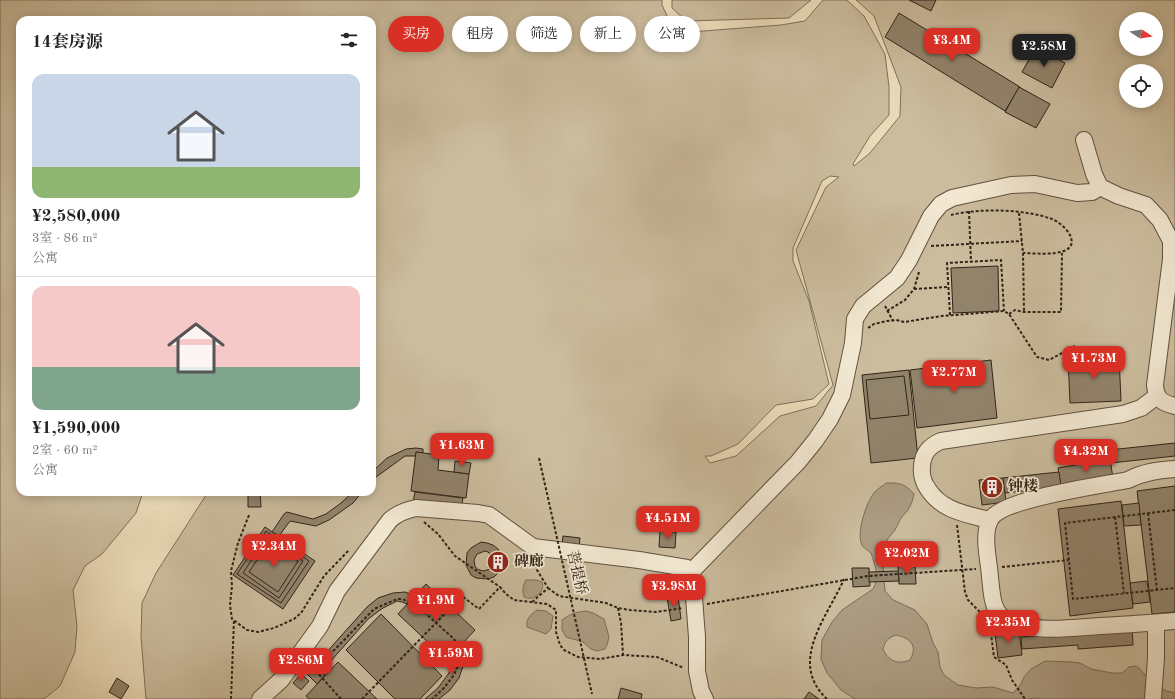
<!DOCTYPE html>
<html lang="zh">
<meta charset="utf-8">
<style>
:root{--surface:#fff;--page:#f6f6f6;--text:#222;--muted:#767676;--line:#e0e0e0;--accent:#d93025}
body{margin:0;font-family:"Old Standard TT","Noto Serif SC",serif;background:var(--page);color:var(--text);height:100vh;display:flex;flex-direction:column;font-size:15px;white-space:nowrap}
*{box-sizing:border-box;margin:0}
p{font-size:13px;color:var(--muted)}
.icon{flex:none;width:22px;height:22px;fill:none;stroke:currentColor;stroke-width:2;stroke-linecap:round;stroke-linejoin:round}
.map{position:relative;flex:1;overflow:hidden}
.sheet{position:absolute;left:16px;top:16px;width:360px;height:480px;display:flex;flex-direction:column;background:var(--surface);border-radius:12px;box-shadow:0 2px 10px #0003}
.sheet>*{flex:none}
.guide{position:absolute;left:388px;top:16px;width:380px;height:36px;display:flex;gap:8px}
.needle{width:26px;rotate:102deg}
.tools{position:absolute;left:1119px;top:12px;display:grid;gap:8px}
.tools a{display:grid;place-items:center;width:44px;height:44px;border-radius:50%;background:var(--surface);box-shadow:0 2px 10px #0003;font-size:20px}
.price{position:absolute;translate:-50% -34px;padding:0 9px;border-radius:8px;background:var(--accent);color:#fff;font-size:13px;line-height:26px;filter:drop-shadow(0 1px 2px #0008)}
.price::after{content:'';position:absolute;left:50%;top:24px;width:12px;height:9px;margin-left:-6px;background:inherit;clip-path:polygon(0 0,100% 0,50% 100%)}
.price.current{background:#222;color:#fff}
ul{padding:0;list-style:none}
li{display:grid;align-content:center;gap:8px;height:212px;padding:0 16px}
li+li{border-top:1px solid var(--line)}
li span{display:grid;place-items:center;height:124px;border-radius:12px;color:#555}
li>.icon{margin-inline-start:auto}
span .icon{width:72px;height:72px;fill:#fffc;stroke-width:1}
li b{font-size:17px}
h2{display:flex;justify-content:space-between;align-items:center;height:48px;padding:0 16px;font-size:17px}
.tag{padding:0 14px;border-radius:18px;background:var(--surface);box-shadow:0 2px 10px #0003;font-size:14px;line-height:36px}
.tag.current{background:var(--accent);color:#fff}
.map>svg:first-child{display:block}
</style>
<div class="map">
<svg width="1175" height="699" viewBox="0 0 1175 699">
<rect width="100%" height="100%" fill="#ebdbb8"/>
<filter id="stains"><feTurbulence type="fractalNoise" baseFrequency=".005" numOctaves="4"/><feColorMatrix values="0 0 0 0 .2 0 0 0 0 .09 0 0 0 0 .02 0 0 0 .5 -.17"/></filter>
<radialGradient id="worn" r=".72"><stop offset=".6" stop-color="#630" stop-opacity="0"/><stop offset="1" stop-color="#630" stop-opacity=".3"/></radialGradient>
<g fill="#cbbc9d" stroke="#7e705a" fill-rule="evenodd">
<path d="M0,0H662V5L673,29L691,32L781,25L805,21L823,0H847L864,16L885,54L889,87V115L870,136L853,164L854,166L870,153L900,116L901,87L874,16L856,0H1175V699H146L141,637L142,603L156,573L208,492H372V20H20V492H143L136,513L102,554L85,566L73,590L77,626L75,652L60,686L44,699H0ZM1126,19H1156V49H1126ZM1126,71H1156V101H1126ZM830,176L839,177L826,187L796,250L833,385L816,406L780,416L736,456L710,463L705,456H711L738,444L776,405L813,399L829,384L809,301L793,261V248L822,181Z"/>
<polygon points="672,0 811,0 789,18 686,21 672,8"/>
</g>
<g fill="#ac9c82" stroke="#7b6c58" fill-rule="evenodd">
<path d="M886,483C900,483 904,483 914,494L912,502L908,510L901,518L895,530L887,540L882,551L885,591L893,600L915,610L927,624L933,643L938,652L940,667L944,675L958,685L976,688L993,687L1013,693L1021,684L1024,677L1031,669L1045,661L1072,662L1080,663L1091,669L1112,673H1122L1129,667L1135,666L1139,668L1148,678L1158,686L1166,691L1175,693V699H1042L1036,698L1027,699H855L841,690L827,673L821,659L822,640L832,622L842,610L873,589C880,577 875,565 871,553C868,550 863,548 862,545C856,533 866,503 874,493C877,489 883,486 886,483ZM896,635C911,638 918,646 910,660C898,665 888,661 883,649C885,641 888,638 896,635Z"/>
<path d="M526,580H537L542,582C546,592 533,602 524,597C522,590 523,586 526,580Z"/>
<path d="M537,610L546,611L553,616L551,629L546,634L527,627C526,619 530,615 537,610Z"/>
<path d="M586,611L593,613L604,619L609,637L607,645L605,649L597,651L591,649L583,642L566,637L562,630V620C570,614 576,612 586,611Z"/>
</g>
<g fill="#92836b" stroke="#312318" fill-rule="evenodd">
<polygon points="909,0 936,0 931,11"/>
<polygon points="899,13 1020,87 1005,111 885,37"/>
<polygon points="1036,47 1065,63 1052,88 1022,72"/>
<polygon points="1019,87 1050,104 1036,128 1005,112"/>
<polygon points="998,266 999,311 953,313 951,268"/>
<polygon points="1119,356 1121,401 1070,403 1068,358"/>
<polygon points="991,360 997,418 917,428 910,370"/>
<polygon points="909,370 918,458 871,463 862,375"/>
<polygon points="904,376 909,415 870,419 866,380"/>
<polygon points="1175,443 1175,456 1111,463 1109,450"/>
<polygon points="416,448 423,449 423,453 416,452 416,456 405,456 372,480 372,472 387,458 406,449"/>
<polygon points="416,452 439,455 438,470 469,474 466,498 411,491"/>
<polygon points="1110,459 1113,478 1061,487 1058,468"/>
<polygon points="455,461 471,463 469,474 454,472"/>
<polygon points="1059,472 1061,487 1005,493 1003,478"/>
<polygon points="1003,478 1006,502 982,505 979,480"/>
<polygon points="1175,486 1175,612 1152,614 1137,491"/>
<polygon points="248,492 260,492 261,507 248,507"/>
<polygon points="353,492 362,492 353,503 329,520 316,526 290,521 279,536 272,532 284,514 287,512 313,519 326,514 341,503"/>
<polygon points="415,492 463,498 461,509 413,502"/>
<polygon points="1121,501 1133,608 1070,616 1058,509"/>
<polygon points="1139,503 1141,525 1124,526 1122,505"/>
<polygon points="265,527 315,561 283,609 233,575"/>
<polygon points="266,531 309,561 281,603 237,574"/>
<polygon points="660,531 676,532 675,548 659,547"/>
<polygon points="563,536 580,538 579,547 562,545"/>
<polygon points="267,537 303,561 279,598 243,573"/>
<polygon points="269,542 298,561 278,592 249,572"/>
<path d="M481,542L487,543L493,545L498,549L501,555L503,561L501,567L498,573L494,577L488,579L476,578L471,575L466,565L467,553L471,548ZM485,551L488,552L493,557L494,563L490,569L483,571L477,569L475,566L474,560L477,554Z"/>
<polygon points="915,565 916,584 899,584 898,566"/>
<polygon points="852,568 869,568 870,586 853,587"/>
<polygon points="898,571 899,581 869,582 869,572"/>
<polygon points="1147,581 1150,602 1133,604 1130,583"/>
<polygon points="426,584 475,630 447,660 398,614"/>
<polygon points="405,592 415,596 407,604 402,602 397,601 383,608 368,619 322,671 325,675 317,684 307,674 367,607 378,598 393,593"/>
<polygon points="678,596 681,619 671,621 667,597"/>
<polygon points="381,614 442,676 420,699 395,699 346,650"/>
<polygon points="1132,628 1133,645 1078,649 1078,645 1022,649 1021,637"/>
<polygon points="1019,630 1022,655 998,658 995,633"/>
<polygon points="462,644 465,651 464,663 459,678 450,690 439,699 425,699 438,688 449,673 455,660 454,652"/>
<polygon points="338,662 377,699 309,699 306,696"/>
<polygon points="301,674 309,681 301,690 293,683"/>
<polygon points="117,678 129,686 121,699 109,692"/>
<polygon points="621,688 642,694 641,699 618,699"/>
<polygon points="809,692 819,699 804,699"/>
</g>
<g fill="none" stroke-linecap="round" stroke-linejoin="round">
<g stroke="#605140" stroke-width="18">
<g id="minor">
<path d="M1084,140L1094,174L1100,187L1119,196L1146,205L1160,220L1171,241V259L1155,385C1156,399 1162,403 1175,406"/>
<path d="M1175,469C1158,470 1143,472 1128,480C1103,485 1000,499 990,520C982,536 989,560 990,577C992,593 991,614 1009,621C1037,633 1070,628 1099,626C1125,625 1150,623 1175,621"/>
<path d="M989,520C966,514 942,511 928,489C923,482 921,475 922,466C923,453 929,446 941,441L1123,414L1141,408L1157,396"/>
<polyline points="692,571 798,462 815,441 830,419 842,395 853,343 855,319 863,306 897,278 909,260 931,216 941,204 952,198 1011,185 1035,184 1077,193 1092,192 1100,187"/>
<polyline points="692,571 697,637 697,671 701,691 705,699"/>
<path d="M260,699L281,680L320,626L337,591L390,520C398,513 406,510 416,508L478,513L489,515L533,547L639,560L687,568L692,571"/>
<polyline points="1153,699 1156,658 1156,623"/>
</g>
</g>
<g stroke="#312318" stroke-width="2" stroke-dasharray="3 2" stroke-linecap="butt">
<polyline points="969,211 971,262"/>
<polyline points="1019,213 1023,253 1024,311"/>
<path d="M951,215C980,208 1024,209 1052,219C1058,221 1067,229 1070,235C1081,259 1035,253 1023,253"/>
<polyline points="931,246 1022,241"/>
<polyline points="914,289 948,287"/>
<polyline points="885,306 893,321"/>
<polyline points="887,311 905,300 914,289 919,272"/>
<polyline points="1009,314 1015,310 1024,312 1061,312 1062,253"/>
<polyline points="950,315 947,263 1001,260 1004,311"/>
<polyline points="868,328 874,324 887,321 896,320 904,322 942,316 1004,311 1009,314 1037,357 1049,360 1075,346"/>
<polyline points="1175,510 1065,523 1073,599 1175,588"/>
<polyline points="1148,513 1157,590"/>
<polyline points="249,515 238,543 231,571 232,586 230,605 232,619 247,630 258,632 274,628 294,619 301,613 324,576 349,550"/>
<polyline points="1115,517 1124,593"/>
<polyline points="424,522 438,534 455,556 500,587"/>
<polyline points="957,525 965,592 968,600 983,615"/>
<polyline points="1002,567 1069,560"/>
<polyline points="548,588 559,596 606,603 618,608 630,610 656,612 683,608"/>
<polyline points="532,602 548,588 537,570 535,560"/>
<polyline points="707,604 868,576 976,569"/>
<polyline points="618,608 621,623 623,655"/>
<polyline points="988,623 990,626 994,657 1006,665 1012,680 1025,699"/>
<polyline points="231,699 234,620"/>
<polyline points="341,699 315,670 374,609 397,599 402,599 416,605 454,639 461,652 460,661 454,675 443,689 432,699"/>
<polyline points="362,699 462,596 479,609 500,587 506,594 514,600 547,604 556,610 556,632 560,645 564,650 578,657 600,659 623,655 657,657 684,668"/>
<path d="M827,699C787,662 828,616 844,579"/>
</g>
<use href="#minor" stroke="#f2e8d1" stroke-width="16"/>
<polyline stroke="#312318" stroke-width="2" stroke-dasharray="3 2" stroke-linecap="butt" points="539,458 592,694"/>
</g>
<defs>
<g id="building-disc" transform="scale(1.15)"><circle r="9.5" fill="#8f2418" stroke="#f2e8d1"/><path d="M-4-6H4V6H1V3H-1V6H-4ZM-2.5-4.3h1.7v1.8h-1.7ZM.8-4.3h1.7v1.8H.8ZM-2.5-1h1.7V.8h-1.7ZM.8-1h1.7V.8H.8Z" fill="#fff"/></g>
</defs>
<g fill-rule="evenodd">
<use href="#building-disc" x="992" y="487"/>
<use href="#building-disc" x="498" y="562"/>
</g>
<g text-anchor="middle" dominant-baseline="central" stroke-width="3.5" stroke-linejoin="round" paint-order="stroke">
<g font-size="15" font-weight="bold" fill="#312318" stroke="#f2e8d1" text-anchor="start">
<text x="1008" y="487">钟楼</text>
<text x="514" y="562">碑廊</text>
</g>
<g font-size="15" fill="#312318" stroke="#f2e8d1">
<text transform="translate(576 573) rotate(77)">菩提桥</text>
</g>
</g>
<rect width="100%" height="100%" filter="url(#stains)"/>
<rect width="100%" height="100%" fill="url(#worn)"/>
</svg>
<div class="tools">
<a><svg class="needle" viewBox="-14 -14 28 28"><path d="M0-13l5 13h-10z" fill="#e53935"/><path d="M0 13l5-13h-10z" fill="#767676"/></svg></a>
<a><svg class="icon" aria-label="locate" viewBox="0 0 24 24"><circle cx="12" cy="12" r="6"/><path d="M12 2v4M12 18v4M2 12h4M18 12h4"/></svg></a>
</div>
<b class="price" style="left:952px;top:62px">¥3.4M</b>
<b class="price current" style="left:1044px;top:68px">¥2.58M</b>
<b class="price" style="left:1094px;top:380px">¥1.73M</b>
<b class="price" style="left:954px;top:394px">¥2.77M</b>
<b class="price" style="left:462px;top:467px">¥1.63M</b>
<b class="price" style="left:1086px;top:473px">¥4.32M</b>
<b class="price" style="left:668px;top:540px">¥4.51M</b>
<b class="price" style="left:274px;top:568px">¥2.34M</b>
<b class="price" style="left:907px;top:575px">¥2.02M</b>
<b class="price" style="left:674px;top:608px">¥3.98M</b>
<b class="price" style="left:436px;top:622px">¥1.9M</b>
<b class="price" style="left:1008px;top:644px">¥2.35M</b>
<b class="price" style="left:451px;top:675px">¥1.59M</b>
<b class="price" style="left:301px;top:682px">¥2.86M</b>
<div class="guide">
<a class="tag current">买房</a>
<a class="tag">租房</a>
<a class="tag">筛选</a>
<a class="tag">新上</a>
<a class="tag">公寓</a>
</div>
<section class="sheet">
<h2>14套房源<svg class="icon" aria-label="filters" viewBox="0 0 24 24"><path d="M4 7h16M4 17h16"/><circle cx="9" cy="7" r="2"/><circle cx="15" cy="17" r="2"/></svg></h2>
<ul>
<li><span style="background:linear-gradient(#c9d6e8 75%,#8fb573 0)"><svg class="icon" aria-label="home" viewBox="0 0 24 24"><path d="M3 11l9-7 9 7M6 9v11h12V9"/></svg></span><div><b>¥2,580,000</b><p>3室 · 86 m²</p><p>公寓</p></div></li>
<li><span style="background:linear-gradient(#f6c9c9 65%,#7fa58c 0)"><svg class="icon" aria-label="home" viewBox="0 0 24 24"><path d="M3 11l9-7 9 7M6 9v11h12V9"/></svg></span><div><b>¥1,590,000</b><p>2室 · 60 m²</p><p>公寓</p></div></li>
</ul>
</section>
</div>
